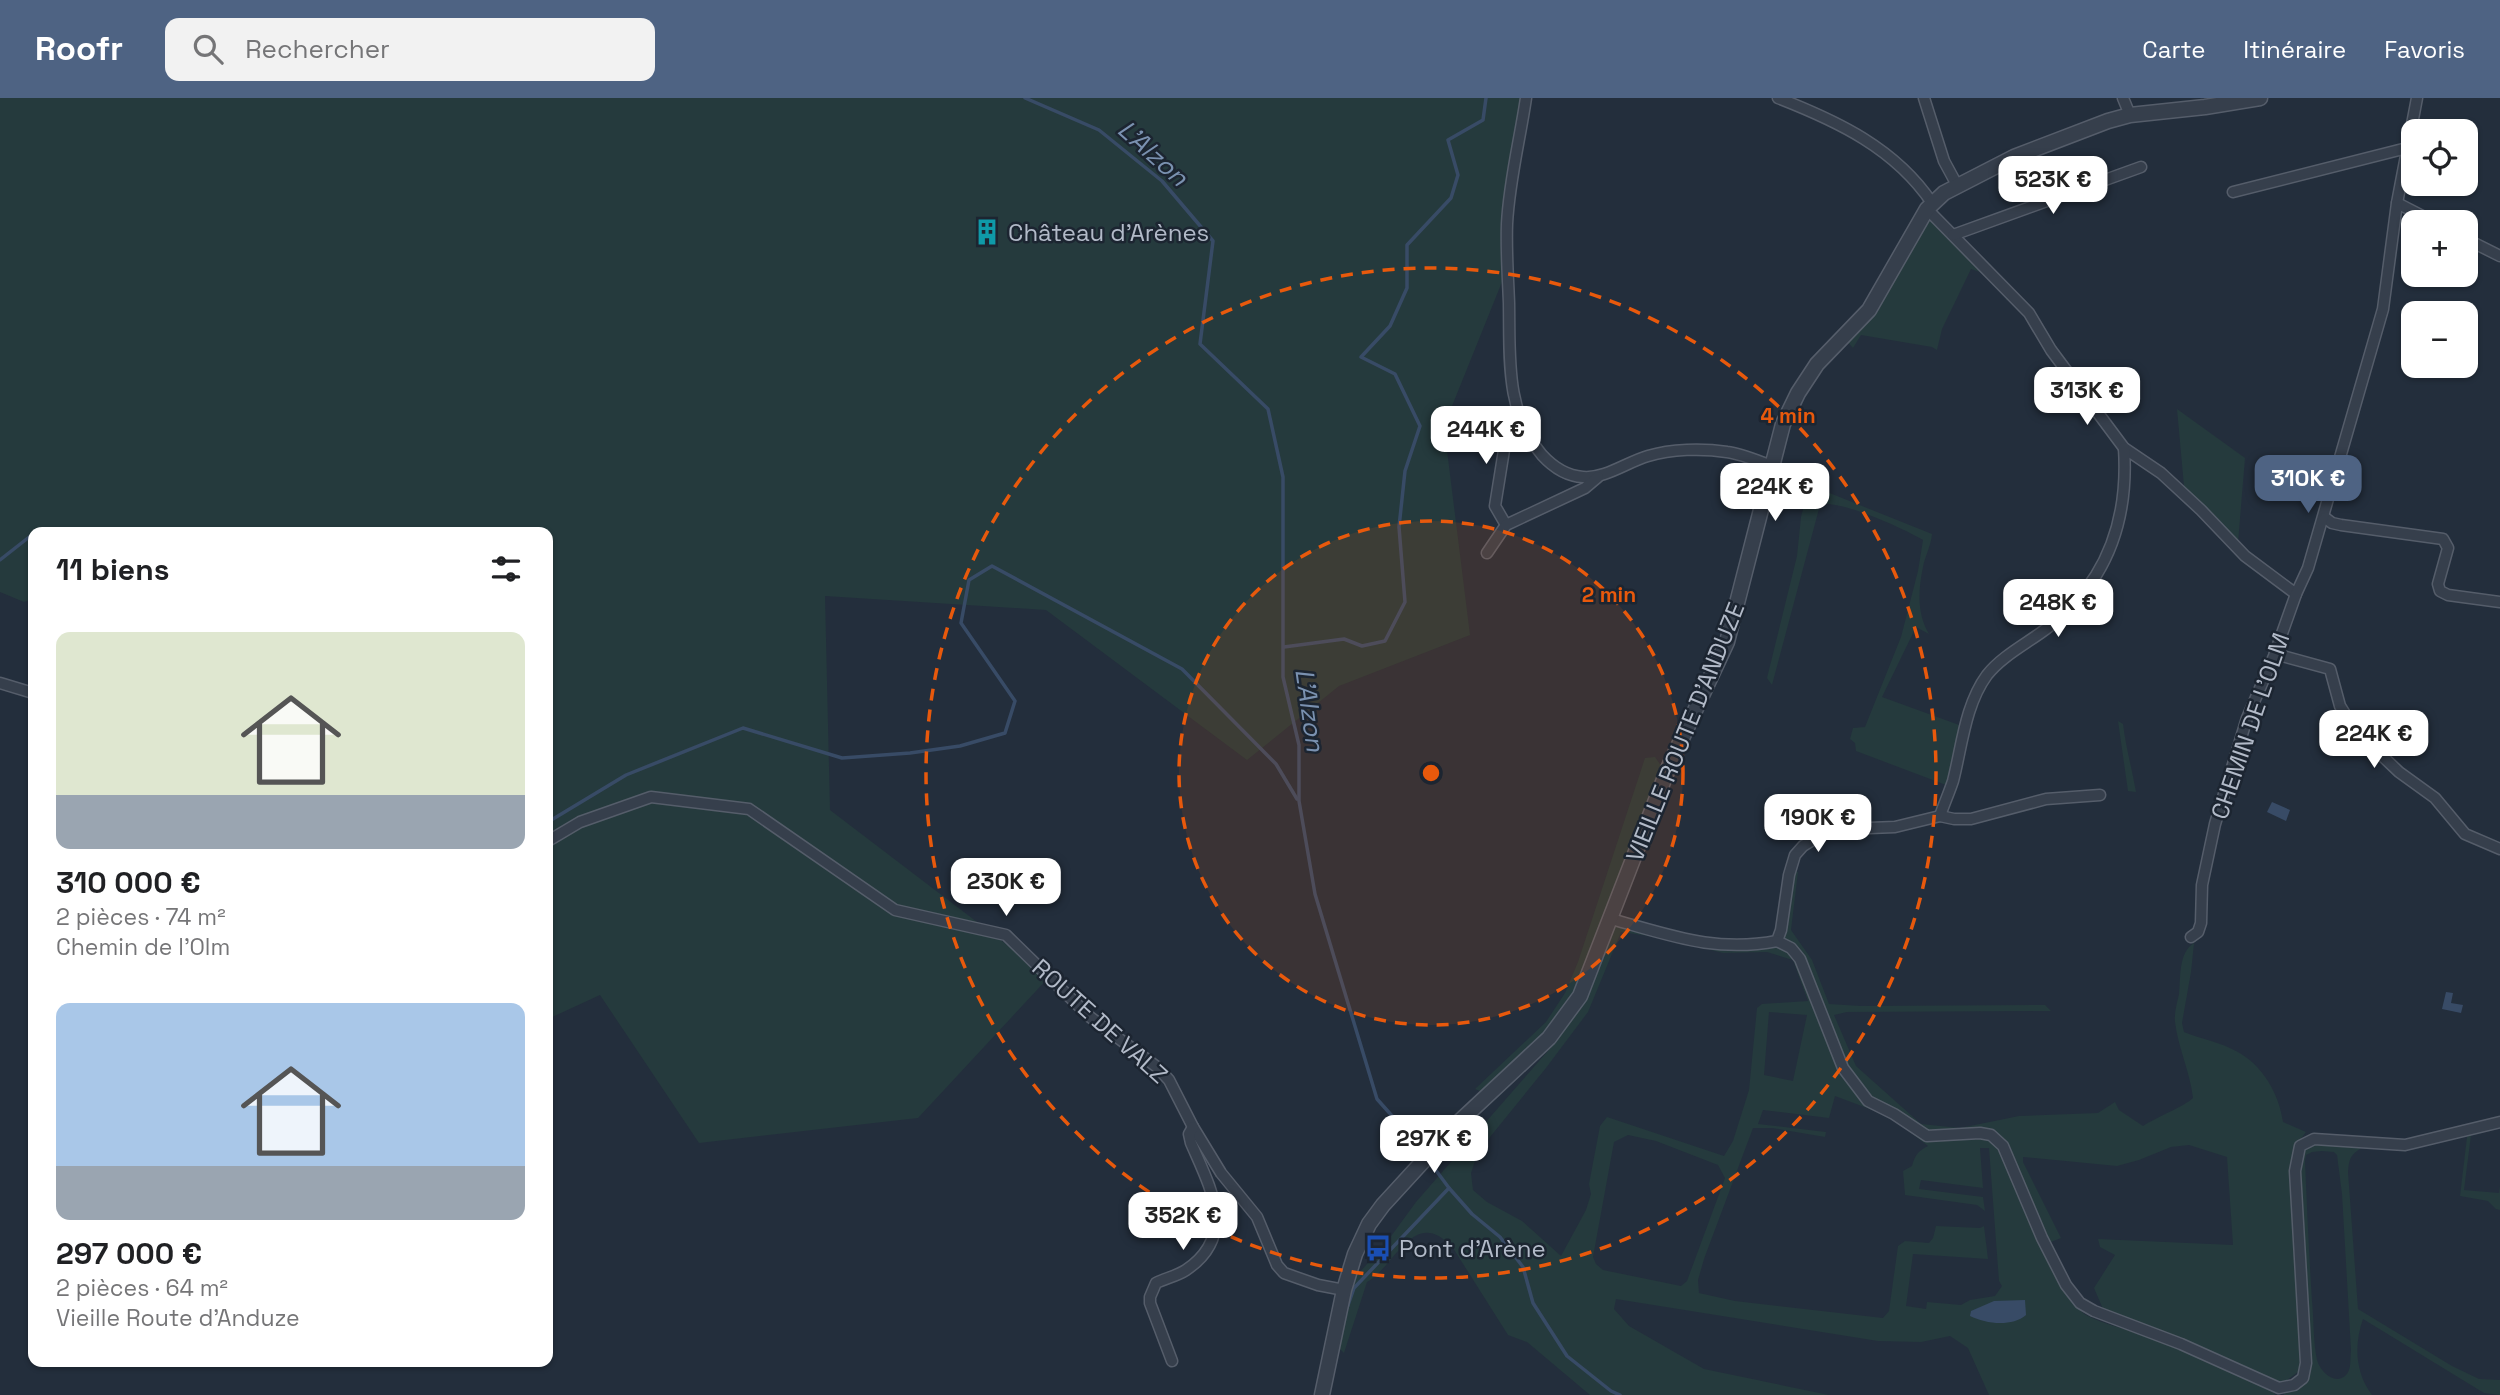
<!DOCTYPE html>
<html lang="fr">
<meta charset="utf-8">
<style>
:root{--surface:#fff;--page:#f2f2f2;--text:#202124;--muted:#757577;--accent:#4e6383}
body{margin:0;font-family:"Space Grotesk",sans-serif;background:var(--page);color:var(--text);height:100vh;display:flex;flex-direction:column;font-size:26px;white-space:nowrap}
*{box-sizing:border-box;margin:0}
p{font-size:23px;color:var(--muted)}
.icon{flex:none;width:38px;height:38px;fill:none;stroke:currentColor;stroke-width:2;stroke-linecap:round;stroke-linejoin:round}
.map{position:relative;flex:1;overflow:hidden}
.details{position:absolute;left:28px;top:429px;width:525px;height:840px;display:flex;flex-direction:column;background:var(--surface);border-radius:14px;box-shadow:0 2px 5px #0004}
.details>*{flex:none}
.tools{position:absolute;left:2401px;top:21px;display:grid;gap:14px}
.tools a{display:grid;place-items:center;width:77px;height:77px;border-radius:14px;background:var(--surface);box-shadow:0 2px 5px #0004;font-size:35px}
.price{position:absolute;translate:-50% -60px;padding:0 16px;border-radius:14px;background:#fff;color:#222;font-size:23px;line-height:46px;filter:drop-shadow(0 2px 4px #0008)}
.price::after{content:'';position:absolute;left:50%;top:42px;width:21px;height:16px;margin-left:-10px;background:inherit;clip-path:polygon(0 0,100% 0,50% 100%)}
.price.on{background:var(--accent);color:#fff}
ul{padding:0;list-style:none}
li{display:grid;align-content:center;gap:14px;height:371px;padding:0 28px}
li span{display:grid;place-items:center;height:217px;border-radius:14px;color:#555}
li>.icon{margin-inline-start:auto}
span .icon{width:126px;height:126px;fill:#fffc;stroke-width:1}
li b{font-size:30px}
h2{display:flex;justify-content:space-between;align-items:center;height:84px;padding:0 28px;font-size:30px}
header{display:flex;align-items:center;gap:42px;box-sizing:border-box;height:98px;padding:0 35px;background:var(--accent);color:#fff}
header strong{font-size:33px}
nav{display:flex;gap:38px;margin-inline-start:auto;font-size:24px}
.search{width:490px;height:63px;background:var(--page);display:flex;align-items:center;gap:18px;box-sizing:border-box;padding:0 24px;border-radius:14px;color:var(--muted);font-size:26px}
.map>svg:first-child{display:block}
</style>
<header>
<strong>Roofr</strong>
<div class="search"><svg class="icon" aria-label="search" viewBox="0 0 24 24"><circle cx="10" cy="10" r="6"/><path d="M15 15l6 6"/></svg>Rechercher</div>
<nav><a>Carte</a><a>Itinéraire</a><a>Favoris</a></nav>
</header>
<div class="map">
<svg width="2500" height="1297" viewBox="0 0 2500 1297">
<rect width="100%" height="100%" fill="#232e3c"/>
<g fill="#253a3d" fill-rule="evenodd">
<polygon points="0,0 1524,0 1504,179 1444,328 1470,537 1339,588 1247,662 1046,512 825,498 830,712 1049,879 918,1020 699,1045 600,897 548,921 548,434 33,434 33,501 24,504 0,494"/>
<polygon points="1929,120 2008,200 2006,203 2006,198 1980,174 1971,171 1942,231 1937,252 1932,249 1861,237 1853,250 1846,242"/>
<polygon points="2177,311 2245,360 2238,445 2184,388"/>
<path d="M1817,390L1932,436C1931,448 1925,458 1923,469C1918,493 1917,516 1929,536L1916,529L1882,599L1962,628L1946,687L1856,653L1855,645L1850,641L1853,630L1865,629L1901,539L1918,473L1923,442C1907,432 1837,400 1820,407L1772,587L1767,580L1797,458L1801,419L1806,400Z"/>
<path d="M2118,623L2123,626C2126,650 2132,671 2136,694L2128,693Z"/>
<polygon points="1655,659 1662,669 1576,891 1542,937 1518,963 1480,993 1475,991 1546,924 1565,895 1578,864 1645,660"/>
<path d="M1790,773L1798,774L1791,832L1812,862L1829,906L1861,908L2045,907L2051,913L1847,914L1834,917L1856,968L1921,1026L1960,1030L2019,1018L2098,1015L2115,1004L2119,1012L2143,1028C2155,1020 2185,1008 2193,1000C2190,973 2178,950 2175,924C2174,915 2177,905 2179,896C2181,879 2178,855 2194,845L2191,874L2182,925L2184,934C2201,941 2220,944 2236,953C2263,967 2279,996 2283,1024L2306,1034L2296,1047L2291,1073L2301,1263L2298,1274L2283,1285L2103,1211L2094,1190L2115,1157L2100,1149L2098,1141L2233,1147L2227,1059L2189,1047L2171,1049L2139,1062L2117,1068L2023,1059V1064L2061,1140L2041,1148C2048,1165 2069,1203 2083,1215C2093,1223 2129,1232 2143,1237C2182,1252 2220,1269 2258,1285L2274,1294L2275,1297H1989L1968,1250L1950,1238L1921,1244L1878,1243L1616,1201L1614,1211L1629,1228L1704,1271L1829,1297H1590L1527,1244L1508,1237L1453,1150C1414,1106 1395,1169 1367,1184L1344,1255L1337,1248L1352,1183L1389,1141L1416,1104L1554,946L1581,908L1616,823L1706,847L1777,843ZM1621,834L1663,840L1723,855L1767,854L1793,862L1808,903L1762,906L1757,910L1749,992L1733,1043L1724,1058L1607,1019L1600,1028L1589,1086L1591,1096L1586,1112L1561,1158L1522,1123L1487,1104L1473,1092L1471,1075L1475,1063L1490,1039L1546,970L1588,914ZM1769,914L1807,917L1793,983L1764,977ZM1835,998L1891,1019L1928,1048C1918,1053 1915,1057 1912,1068L1903,1073L1905,1097L1977,1107L1985,1113L1983,1099L1919,1091L1921,1082L1983,1090L1980,1050H1989L1999,1183L2002,1188L1995,1198L1970,1202L1961,1207L1927,1204L1926,1211L1906,1208L1913,1156L1988,1161L1984,1128L1980,1130L1936,1128L1933,1140L1929,1145L1905,1143L1898,1148L1889,1213L1883,1220L1735,1203L1699,1195L1698,1182L1704,1161L1753,1030H1772L1825,1039L1826,1034L1758,1026L1763,1012L1829,1020ZM1628,1037L1656,1043L1718,1067L1725,1080L1687,1183L1681,1188L1603,1172L1596,1166L1593,1159L1614,1044Z"/>
<polygon points="2471,1037 2464,1092 2499,1095 2500,1088 2500,1112 2496,1111 2488,1103 2460,1098 2467,1039"/>
<path d="M2314,1046L2361,1048L2360,1051C2350,1057 2349,1062 2348,1074L2358,1211L2452,1268L2479,1281L2500,1282V1297L2484,1295L2363,1221C2354,1246 2355,1275 2372,1297H2284V1293L2301,1289L2307,1281L2298,1071L2303,1052ZM2322,1053L2334,1054L2337,1057L2342,1096L2351,1252C2350,1259 2352,1273 2345,1278C2334,1287 2320,1273 2317,1262C2313,1244 2314,1222 2312,1203C2309,1156 2307,1110 2305,1063L2306,1057L2312,1054Z"/>
</g>
<g fill="#384b66">
<polygon points="2272,704 2290,712 2286,723 2267,714"/>
<polygon points="2446,894 2453,895 2451,905 2463,907 2461,915 2442,911"/>
<path d="M2025,1202L2026,1217C2012,1229 1986,1226 1970,1218L1971,1213L1994,1203Z"/>
</g>
<g fill="none" stroke-linecap="round" stroke-linejoin="round">
<g stroke="#384b66" stroke-width="3.5">
<polyline points="1025,0 1099,32 1162,83 1213,143 1200,246 1268,311 1283,379 1283,579 1299,647 1299,703 1315,796 1377,1001 1426,1056"/>
<polyline points="35,434 68,434"/>
<polyline points="0,462 33,436"/>
<polyline points="1284,549 1344,541 1362,548 1385,543 1405,504 1399,429 1405,373 1420,328 1395,276 1361,259 1390,228 1407,190 1407,147 1451,100 1458,77 1448,42 1483,22 1486,0"/>
<polyline points="548,724 626,677 743,630 842,660 910,655 960,648 1005,635 1015,603 961,525 969,482 992,468 1182,571 1276,666 1297,701"/>
<polyline points="1429,1063 1449,1090 1472,1116 1500,1139 1523,1169 1533,1205 1567,1258 1611,1293 1620,1297"/>
<polyline points="1347,1210 1354,1190 1449,1090"/>
</g>
<g stroke="#555d6a" stroke-width="13">
<g id="minor">
<path d="M1526,0C1520,41 1509,84 1507,126C1506,152 1508,179 1509,205C1510,259 1505,314 1542,357C1553,369 1566,378 1583,379C1605,381 1627,364 1648,358C1671,351 1702,350 1727,354C1742,356 1758,363 1772,368"/>
<path d="M1778,0C1837,23 1895,50 1932,105"/>
<polyline points="1924,0 1944,63 1957,87"/>
<polyline points="2123,0 2130,17"/>
<polyline points="2233,94 2407,50"/>
<polyline points="2397,105 2434,124"/>
<polyline points="1927,111 2029,215 2051,252 2124,350 2161,375 2201,412 2245,458 2296,496"/>
<polyline points="1953,137 2141,69"/>
<polyline points="2466,141 2500,158"/>
<polyline points="2324,419 2332,425 2341,427 2443,441 2448,450 2438,486 2440,493 2448,497 2500,504"/>
<polyline points="1506,427 1495,408 1509,321 1517,313"/>
<polyline points="1487,455 1506,427 1585,390 1598,379"/>
<polyline points="2275,556 2330,571 2340,608 2355,632 2399,674 2435,700 2465,736 2500,751"/>
<polyline points="0,585 33,595"/>
<path d="M1940,718C1944,706 1949,695 1953,683C1962,648 1965,607 1987,577C2002,558 2026,546 2046,531C2106,486 2129,425 2124,350"/>
<polyline points="548,743 580,724 651,699 749,711 895,812 1006,837 1090,919 1157,969 1169,982 1193,1029 1221,1075 1257,1119 1277,1167 1284,1175 1318,1187 1344,1192"/>
<path d="M1611,821C1670,837 1715,855 1777,843L1781,832L1789,777L1795,757L1803,748L1824,735L1844,731L1895,729L1940,718L1954,721H1971L2046,701L2100,697"/>
<polyline points="2191,839 2198,834 2201,825 2202,787 2215,726 2247,620 2274,558 2296,496 2308,470 2383,211 2397,105 2417,0"/>
<polyline points="1777,843 1791,850 1800,861 1843,970 1868,1003 1894,1016 1927,1038 1980,1035 1991,1037 2003,1048 2042,1140 2066,1187 2080,1205 2094,1213 2181,1246 2279,1290 2294,1287 2303,1280 2306,1265 2295,1073 2300,1048 2314,1041 2405,1047 2500,1024"/>
<path d="M1172,1263L1150,1205V1199L1156,1185C1166,1180 1177,1178 1186,1172C1238,1137 1210,1089 1191,1045L1189,1036L1193,1029"/>
</g>
</g>
<g stroke="#555d6a" stroke-width="17">
<polyline id="tertiary" points="1322,1297 1344,1192 1355,1156 1369,1126 1383,1107 1460,1023 1549,940 1580,898 1670,666 1727,544 1783,326 1798,295 1817,266 1869,212 1927,111 1944,95 2014,59 2108,23 2130,17 2205,9 2260,0"/>
</g>
<use href="#minor" stroke="#363f4c" stroke-width="10"/>
<use href="#tertiary" stroke="#363f4c" stroke-width="14"/>
</g>
<circle cx="1431" cy="675" r="252" fill="#e8590c" fill-opacity=".12"/>
<g fill="none" stroke="#e8590c" stroke-width="3.5" stroke-dasharray="12 9">
<circle cx="1431" cy="675" r="252"/>
<circle cx="1431" cy="675" r="505"/>
</g>
<defs>
<g id="building-bare" transform="scale(2.1)"><path d="M-4-6H4V6H1V3H-1V6H-4ZM-2.5-4.3h1.7v1.8h-1.7ZM.8-4.3h1.7v1.8H.8ZM-2.5-1h1.7V.8h-1.7ZM.8-1h1.7V.8H.8Z" fill="#0f9aa8" stroke="#1c2531" stroke-width="2.5" paint-order="stroke"/></g>
<g id="bus-bare" transform="scale(2.1)"><path d="M-5-6H5V4H4V6H2V4H-2V6H-4V4H-5ZM-3.5-4V0h7V-4ZM-3.5 1.2v1.5H-2V1.2ZM2 1.2v1.5H3.5V1.2Z" fill="#1a4fb4" stroke="#1c2531" stroke-width="2.5" paint-order="stroke"/></g>
</defs>
<g fill-rule="evenodd">
<use href="#building-bare" x="987" y="134"/>
<use href="#bus-bare" x="1378" y="1150"/>
</g>
<g text-anchor="middle" dominant-baseline="central" stroke-width="5" stroke-linejoin="round" paint-order="stroke">
<g font-size="24" fill="#b2bac8" stroke="#1c2531" text-anchor="start">
<text x="1008" y="134">Château d'Arènes</text>
<text x="1399" y="1150">Pont d'Arène</text>
</g>
<g font-size="24" fill="#b2bac8" stroke="#1c2531">
<text transform="translate(2250 628) rotate(-71)">CHEMIN DE L'OLM</text>
<text transform="translate(1685 634) rotate(-68)">VIEILLE ROUTE D'ANDUZE</text>
<text transform="translate(1100 923) rotate(42)">ROUTE DE VALZ</text>
</g>
<g font-size="26" font-style="italic" fill="#7a91b0" stroke="#1c2531">
<text transform="translate(1153 55) rotate(42)">L'Alzon</text>
<text transform="translate(1310 612) rotate(82)">L'Alzon</text>
</g>
</g>
<circle cx="1431" cy="675" r="10" fill="#e8590c" stroke="#1c2531" stroke-width="3.5"/>
<g font-size="21" text-anchor="middle" font-weight="bold" fill="#e8590c" stroke="#1c2531" stroke-width="5" stroke-linejoin="round" paint-order="stroke">
<text x="1788" y="325">4 min</text>
<text x="1609" y="504">2 min</text>
</g>
</svg>
<div class="tools">
<a><svg class="icon" aria-label="locate" viewBox="0 0 24 24"><circle cx="12" cy="12" r="6"/><path d="M12 2v4M12 18v4M2 12h4M18 12h4"/></svg></a>
<a>+</a>
<a>−</a>
</div>
<b class="price" style="left:2053px;top:118px">523K €</b>
<b class="price" style="left:2087px;top:329px">313K €</b>
<b class="price" style="left:1486px;top:368px">244K €</b>
<b class="price on" style="left:2308px;top:417px">310K €</b>
<b class="price" style="left:1775px;top:425px">224K €</b>
<b class="price" style="left:2058px;top:541px">248K €</b>
<b class="price" style="left:2374px;top:672px">224K €</b>
<b class="price" style="left:1818px;top:756px">190K €</b>
<b class="price" style="left:1006px;top:820px">230K €</b>
<b class="price" style="left:1434px;top:1077px">297K €</b>
<b class="price" style="left:1183px;top:1154px">352K €</b>
<section class="details">
<h2>11 biens<svg class="icon" aria-label="filters" viewBox="0 0 24 24"><path d="M4 7h16M4 17h16"/><circle cx="9" cy="7" r="2"/><circle cx="15" cy="17" r="2"/></svg></h2>
<ul>
<li><span style="background:linear-gradient(#dfe7d0 75%,#9aa5b1 0)"><svg class="icon" aria-label="home" viewBox="0 0 24 24"><path d="M3 11l9-7 9 7M6 9v11h12V9"/></svg></span><div><b>310 000 €</b><p>2 pièces · 74 m²</p><p>Chemin de l'Olm</p></div></li>
<li><span style="background:linear-gradient(#a9c7e8 75%,#9aa5b1 0)"><svg class="icon" aria-label="home" viewBox="0 0 24 24"><path d="M3 11l9-7 9 7M6 9v11h12V9"/></svg></span><div><b>297 000 €</b><p>2 pièces · 64 m²</p><p>Vieille Route d'Anduze</p></div></li>
</ul>
</section>
</div>
